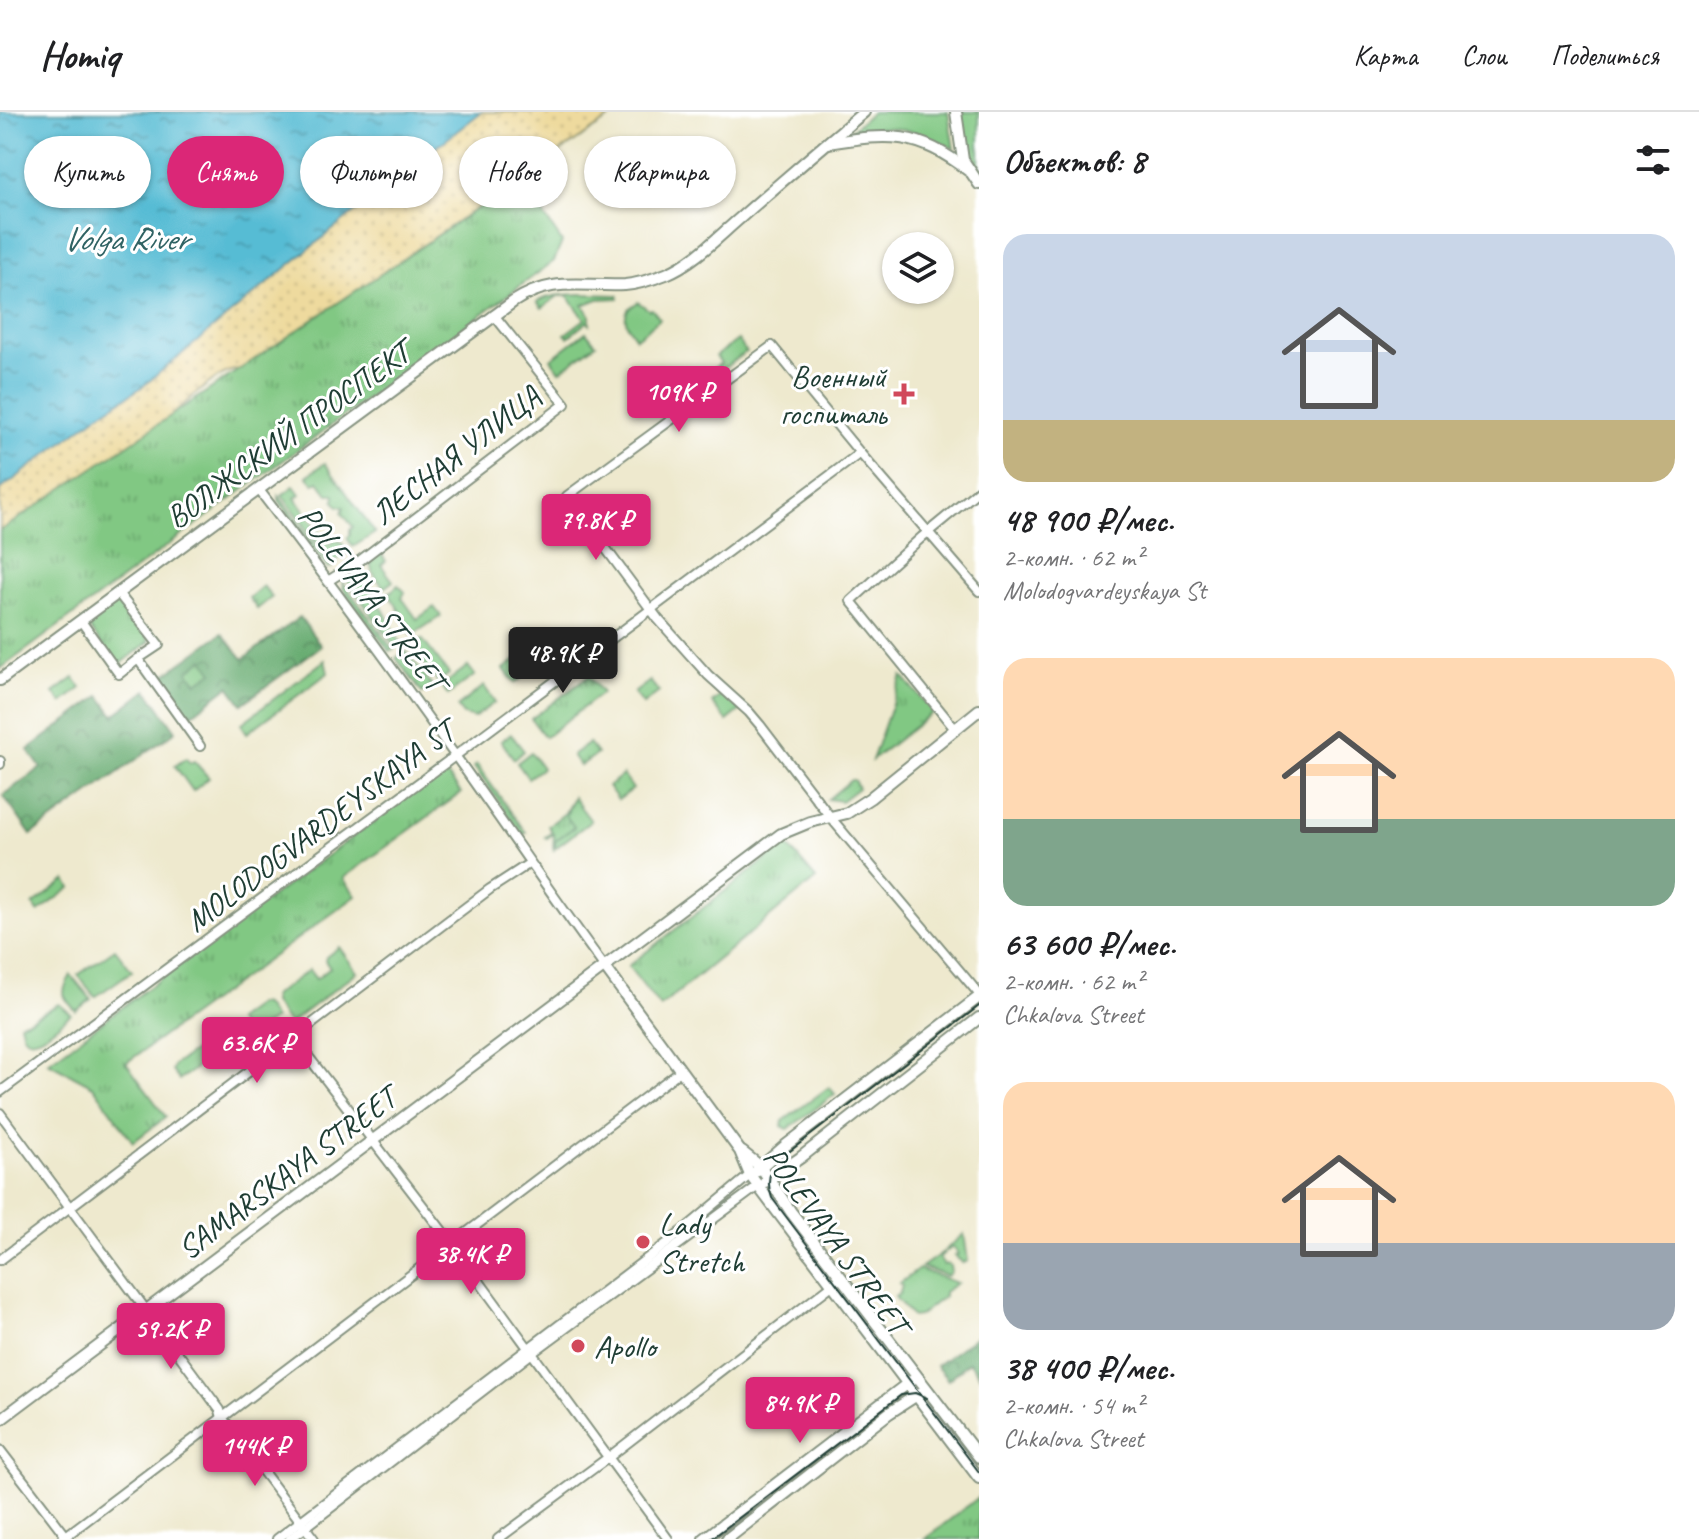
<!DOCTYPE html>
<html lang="ru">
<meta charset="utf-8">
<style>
:root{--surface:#fff;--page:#f2f2f2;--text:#202124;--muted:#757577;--line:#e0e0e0;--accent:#db2777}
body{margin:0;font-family:Caveat,sans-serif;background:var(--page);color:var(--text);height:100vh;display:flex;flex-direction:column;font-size:30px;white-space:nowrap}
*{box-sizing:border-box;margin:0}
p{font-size:26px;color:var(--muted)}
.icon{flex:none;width:44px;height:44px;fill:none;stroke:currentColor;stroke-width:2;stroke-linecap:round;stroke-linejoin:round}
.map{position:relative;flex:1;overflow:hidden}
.details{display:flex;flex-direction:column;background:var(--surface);width:720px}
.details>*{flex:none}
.banner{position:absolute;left:24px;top:24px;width:760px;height:72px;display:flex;gap:16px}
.controls{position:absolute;left:882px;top:120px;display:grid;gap:16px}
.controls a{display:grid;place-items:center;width:72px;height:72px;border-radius:50%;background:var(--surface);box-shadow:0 2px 6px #0004;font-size:40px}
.price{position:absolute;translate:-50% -68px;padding:0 18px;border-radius:8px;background:var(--accent);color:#fff;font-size:26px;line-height:52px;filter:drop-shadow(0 2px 4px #0008)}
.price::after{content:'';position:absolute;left:50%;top:48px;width:24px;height:18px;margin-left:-12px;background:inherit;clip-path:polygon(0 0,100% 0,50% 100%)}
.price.active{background:#222;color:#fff}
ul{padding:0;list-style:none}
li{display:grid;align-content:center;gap:16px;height:424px;padding:0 24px}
li span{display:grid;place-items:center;height:248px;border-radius:24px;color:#555}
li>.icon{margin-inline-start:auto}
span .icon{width:144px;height:144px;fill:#fffc;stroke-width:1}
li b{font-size:34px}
h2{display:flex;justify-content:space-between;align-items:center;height:96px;padding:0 24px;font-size:34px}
.chip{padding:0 28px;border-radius:36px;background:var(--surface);box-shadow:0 2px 6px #0004;font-size:28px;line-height:72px}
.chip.active{background:var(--accent);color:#fff}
header{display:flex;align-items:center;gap:48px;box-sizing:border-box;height:112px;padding:0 40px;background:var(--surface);border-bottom:2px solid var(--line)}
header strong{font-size:38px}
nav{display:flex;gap:44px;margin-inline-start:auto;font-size:28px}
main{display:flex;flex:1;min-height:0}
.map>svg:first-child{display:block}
</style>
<header>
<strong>Homiq</strong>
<nav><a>Карта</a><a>Слои</a><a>Поделиться</a></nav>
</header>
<main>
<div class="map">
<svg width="979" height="1427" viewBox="0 0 979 1427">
<defs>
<pattern id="forest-crowns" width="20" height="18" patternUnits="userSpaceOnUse" patternTransform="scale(2)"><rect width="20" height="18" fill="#68ac71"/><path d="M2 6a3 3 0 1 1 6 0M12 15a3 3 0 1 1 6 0" fill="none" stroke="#558d5e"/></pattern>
<pattern id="sand-dots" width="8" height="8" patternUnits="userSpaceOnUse" patternTransform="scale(2)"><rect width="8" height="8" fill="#eeda9e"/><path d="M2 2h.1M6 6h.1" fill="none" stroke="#ccbc89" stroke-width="1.8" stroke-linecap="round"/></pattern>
<pattern id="park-tufts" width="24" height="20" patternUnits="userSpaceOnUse" patternTransform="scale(2)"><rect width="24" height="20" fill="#81c883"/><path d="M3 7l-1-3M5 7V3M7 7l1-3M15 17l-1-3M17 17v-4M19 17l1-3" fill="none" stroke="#69a46c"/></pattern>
<pattern id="water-ripples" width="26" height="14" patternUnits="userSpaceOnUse" patternTransform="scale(2)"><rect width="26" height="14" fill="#56bcd4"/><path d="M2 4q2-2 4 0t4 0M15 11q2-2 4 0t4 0" fill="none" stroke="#479aad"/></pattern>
</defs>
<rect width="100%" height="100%" fill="#fff"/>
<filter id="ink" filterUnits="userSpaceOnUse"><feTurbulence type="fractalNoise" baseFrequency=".0125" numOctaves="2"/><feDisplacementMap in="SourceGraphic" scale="16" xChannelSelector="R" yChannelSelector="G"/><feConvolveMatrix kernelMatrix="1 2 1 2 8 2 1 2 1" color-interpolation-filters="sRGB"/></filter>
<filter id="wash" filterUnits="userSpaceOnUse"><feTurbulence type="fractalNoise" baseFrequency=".006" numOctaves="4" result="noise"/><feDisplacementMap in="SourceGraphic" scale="32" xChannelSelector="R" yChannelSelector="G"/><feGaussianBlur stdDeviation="1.8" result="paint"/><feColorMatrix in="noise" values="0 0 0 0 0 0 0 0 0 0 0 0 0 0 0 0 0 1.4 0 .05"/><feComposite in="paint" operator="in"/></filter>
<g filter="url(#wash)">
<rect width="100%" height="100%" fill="#eee9ce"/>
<g fill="#81c883" stroke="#50825c" stroke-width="2">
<path d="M872,0H948L954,37C918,17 891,11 850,19Z"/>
<path d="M960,0H979V60C964,43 964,22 960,0Z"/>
<path d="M579,182L618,183L619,186L598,187L583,193L590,203V212L587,210L568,225L565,222L585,207L568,184H558L542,196L537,190C550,182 565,183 579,182Z"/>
<path d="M638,190L649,198L652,197L660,207L636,226C629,216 622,209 628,197Z"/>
<polygon points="586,220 596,232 560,259 551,247"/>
<polygon points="738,228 746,240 716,262 710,259 721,251 716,244"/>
<polygon points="325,351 375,421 353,435 347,426 350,423 350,418 353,415 342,401 344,395 338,394 334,389 335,385 334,382 328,382 318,369 314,372 307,364"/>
<polygon points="294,374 300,382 295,386 305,399 304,405 309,405 314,412 314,417 318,418 329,433 336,428 341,430 348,440 332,451 282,383"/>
<polygon points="279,384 331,456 327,456 279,389"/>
<path d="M380,440L386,449L381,453L393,469L384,476C374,462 362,453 380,440Z"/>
<polygon points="357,454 376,482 371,487 377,495 381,493 401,532 398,533 393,532 344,464"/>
<polygon points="342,469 393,538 389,539 343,477"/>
<path d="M398,473L405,480L402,486L417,507L434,495L441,504L412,523C402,508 401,496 388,482Z"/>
<polygon points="422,527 449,562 438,570 412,535"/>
<polygon points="406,539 432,574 422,581 396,546"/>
<polygon points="325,548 328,561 247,621 241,612"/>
<polygon points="516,548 527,562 515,571 504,557"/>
<polygon points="468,554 475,563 448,583 442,574"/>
<polygon points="484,574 495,590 474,606 463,603 457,595"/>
<polygon points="724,581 741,598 727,609 712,591"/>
<polygon points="511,622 524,639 514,647 501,629"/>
<polygon points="531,640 542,656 528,666 517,651"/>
<polygon points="186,646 190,651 194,649 209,666 193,679 175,654"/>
<polygon points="477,653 526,721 522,723 474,655"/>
<polygon points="851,668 854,668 858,676 841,689 828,687"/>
<polygon points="573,685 591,709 554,737 556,728 574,715 566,704"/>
<polygon points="66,768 71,776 38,800 33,793"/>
<polygon points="339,835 357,860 289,912 273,891 273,884 309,858 316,867 330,856 325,849 326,845"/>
<polygon points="115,837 132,859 95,885 78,863"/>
<path d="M71,863L91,887L76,899C62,884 60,882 71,863Z"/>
<path d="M59,892L71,902C62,909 34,937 24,924C23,923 20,912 20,911L29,908Z"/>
<polygon points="258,892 264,893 274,907 248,925 236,908"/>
<polygon points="215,925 222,933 212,940 214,943 179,968 172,959 174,953"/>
<polygon points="829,975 835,982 788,1017 782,1014 783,1009"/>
<polygon points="964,1122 968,1149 963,1151 955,1144 958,1142 953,1135 947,1139 945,1138"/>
<polygon points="943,1140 944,1141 939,1146 944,1153 947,1152 950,1154 951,1160 947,1164 922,1155"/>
<polygon points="919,1157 957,1171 944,1180 944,1184 919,1204 912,1205 895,1185 900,1181 902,1173 900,1171"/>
</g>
<g fill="url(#forest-crowns)" stroke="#447452" stroke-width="2">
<polygon points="300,505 321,534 242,592 229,574 190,604 162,565 222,521 243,547"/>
<polygon points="147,578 176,619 31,723 3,683 41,656 28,638 100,584 114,603"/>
<polygon points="979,1222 979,1263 969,1250 948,1268 936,1254"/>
</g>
<path fill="url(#sand-dots)" stroke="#868c69" stroke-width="2" d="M481,0H609L610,6L241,257C220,257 190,286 175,301L0,419V378L98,303L142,275L321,127Z"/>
<g fill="url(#park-tufts)" stroke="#50825c" stroke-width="2">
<polygon points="520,68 562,130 554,149 0,557 0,419"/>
<polygon points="263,474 272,485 257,497 249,486"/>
<polygon points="119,486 150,529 118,554 86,511"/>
<polygon points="203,547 213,560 197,571 188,559"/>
<polygon points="589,564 602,581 545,625 531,607"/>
<polygon points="902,564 933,600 872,648"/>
<polygon points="74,566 81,576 62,591 54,581"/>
<polygon points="650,569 659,580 643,592 634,581"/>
<polygon points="589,631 597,642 580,654 572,643"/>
<polygon points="443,658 461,681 343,766 356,784 126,951 166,1005 133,1030 93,974 48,950"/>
<polygon points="623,663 633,677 618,688 608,674"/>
<polygon points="573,685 566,704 574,715 556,728 554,737 553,735 554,723 553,722 547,726 545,725 552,720 548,714 565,701"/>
<polygon points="786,732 816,767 660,895 628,854"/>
<polygon points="979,1385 979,1427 925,1427"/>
</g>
<polygon fill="url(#water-ripples)" stroke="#3a7c84" stroke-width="2" points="0,0 481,0 321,127 142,275 98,303 0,378"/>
</g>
<g filter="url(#ink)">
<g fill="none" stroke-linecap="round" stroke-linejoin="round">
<g stroke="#869381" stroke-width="12">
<g id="minor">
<path d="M259,378C329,469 397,562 464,656C511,722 556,789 604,854"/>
<polyline points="328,469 358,450 565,292 494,203"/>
<polyline points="979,479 860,341 772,234 567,384 658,507 708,563 749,600 760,613 831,706 979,882"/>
<polyline points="118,481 159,533 138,547"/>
<polyline points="81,509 119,562 138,547 200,634"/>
<polyline points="955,617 851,489 922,425 979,378"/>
<polyline points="0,649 0,652"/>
<polyline points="294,926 446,1124 668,1427"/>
<polyline points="0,980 455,644 860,341"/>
<polyline points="0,1001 220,1298 222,1306 227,1312 314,1427"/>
<polyline points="0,1148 490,777 530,751"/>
<polyline points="0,1338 66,1424"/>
<polyline points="62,1427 680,959"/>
<polyline points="277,1427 674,1126 750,1063"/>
<polyline points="290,1427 532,1241 758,1074"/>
<polyline points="498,1427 609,1345 836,1170"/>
</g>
</g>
<g stroke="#869381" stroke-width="14">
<g id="major">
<polyline points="956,0 963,48 979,72"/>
<path d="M828,31C890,21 917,19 969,59"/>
<path d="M0,568L513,190C552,164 581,175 625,173C639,172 653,167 666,162C693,151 717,126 739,107C780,71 822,35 864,0"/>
<polyline points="604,854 740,1039 750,1063 758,1074 979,1366"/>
<polyline points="742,1040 761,1055 791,1100 979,1345"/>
<polyline points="755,1060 785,1034 979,885"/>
<polyline points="765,1070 800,1046 979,906"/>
<polyline points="0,1308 781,722 810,710 847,701 870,686 979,598"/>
<polyline points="704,1427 911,1269"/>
<polyline points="727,1427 889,1301 920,1281"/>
</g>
</g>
<use href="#minor" stroke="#fff" stroke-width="8"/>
<use href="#major" stroke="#fff" stroke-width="10"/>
<g stroke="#1f3d34" stroke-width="2">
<path d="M979,894L781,1046C769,1057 766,1071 772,1086L979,1360"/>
<polyline points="711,1427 901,1283 915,1281 927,1286"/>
</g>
</g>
</g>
<g fill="#d1495b" stroke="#fff" stroke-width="3">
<path d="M900 270h8v8h8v8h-8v8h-8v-8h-8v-8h8z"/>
<circle cx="643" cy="1130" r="8"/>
<circle cx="578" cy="1234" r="8"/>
</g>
<g text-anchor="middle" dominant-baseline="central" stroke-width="6" stroke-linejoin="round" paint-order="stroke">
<g font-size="32" fill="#1f3d34" stroke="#fff" text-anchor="start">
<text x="886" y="264" text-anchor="end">Военный<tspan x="886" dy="37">госпиталь</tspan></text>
<text x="659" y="1112">Lady<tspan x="659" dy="37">Stretch</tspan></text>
<text x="594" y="1234">Apollo</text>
</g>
<g font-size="32" fill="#1f3d34" stroke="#fff">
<text transform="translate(288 323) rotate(-36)">ВОЛЖСКИЙ ПРОСПЕКТ</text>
<text transform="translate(456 343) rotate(-38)">ЛЕСНАЯ УЛИЦА</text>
<text transform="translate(372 486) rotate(53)">POLEVAYA STREET</text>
<text transform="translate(320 714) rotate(-37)">MOLODOGVARDEYSKAYA ST</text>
<text transform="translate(287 1061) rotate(-37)">SAMARSKAYA STREET</text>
<text transform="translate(836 1128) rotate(54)">POLEVAYA STREET</text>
</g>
<g font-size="34" font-style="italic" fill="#306364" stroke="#fff">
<text x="125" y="126">Volga River</text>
</g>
</g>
</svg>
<div class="controls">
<a><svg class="icon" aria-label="layers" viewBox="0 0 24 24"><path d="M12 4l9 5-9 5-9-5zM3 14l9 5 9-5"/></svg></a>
</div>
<b class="price" style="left:679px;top:322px">109K ₽</b>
<b class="price" style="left:596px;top:450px">79.8K ₽</b>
<b class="price active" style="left:563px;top:583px">48.9K ₽</b>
<b class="price" style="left:257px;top:973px">63.6K ₽</b>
<b class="price" style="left:471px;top:1184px">38.4K ₽</b>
<b class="price" style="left:171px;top:1259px">59.2K ₽</b>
<b class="price" style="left:800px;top:1333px">84.9K ₽</b>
<b class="price" style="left:255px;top:1376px">144K ₽</b>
<div class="banner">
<a class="chip">Купить</a>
<a class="chip active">Снять</a>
<a class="chip">Фильтры</a>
<a class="chip">Новое</a>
<a class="chip">Квартира</a>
</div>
</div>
<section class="details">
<h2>Объектов: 8<svg class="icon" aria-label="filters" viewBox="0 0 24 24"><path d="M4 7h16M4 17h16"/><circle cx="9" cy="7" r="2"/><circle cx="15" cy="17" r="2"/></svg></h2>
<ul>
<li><span style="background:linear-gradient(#c9d6e8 75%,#c2b280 0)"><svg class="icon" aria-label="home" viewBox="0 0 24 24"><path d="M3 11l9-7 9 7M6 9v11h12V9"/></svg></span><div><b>48 900 ₽/мес.</b><p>2-комн. · 62 m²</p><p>Molodogvardeyskaya St</p></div></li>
<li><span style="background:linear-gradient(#ffd9b3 65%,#7fa58c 0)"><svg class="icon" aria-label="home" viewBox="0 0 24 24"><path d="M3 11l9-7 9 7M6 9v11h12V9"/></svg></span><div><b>63 600 ₽/мес.</b><p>2-комн. · 62 m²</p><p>Chkalova Street</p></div></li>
<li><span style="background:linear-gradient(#ffd9b3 65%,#9aa5b1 0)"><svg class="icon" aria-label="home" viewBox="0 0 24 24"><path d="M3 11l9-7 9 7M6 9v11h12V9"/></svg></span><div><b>38 400 ₽/мес.</b><p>2-комн. · 54 m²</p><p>Chkalova Street</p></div></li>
</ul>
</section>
</main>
